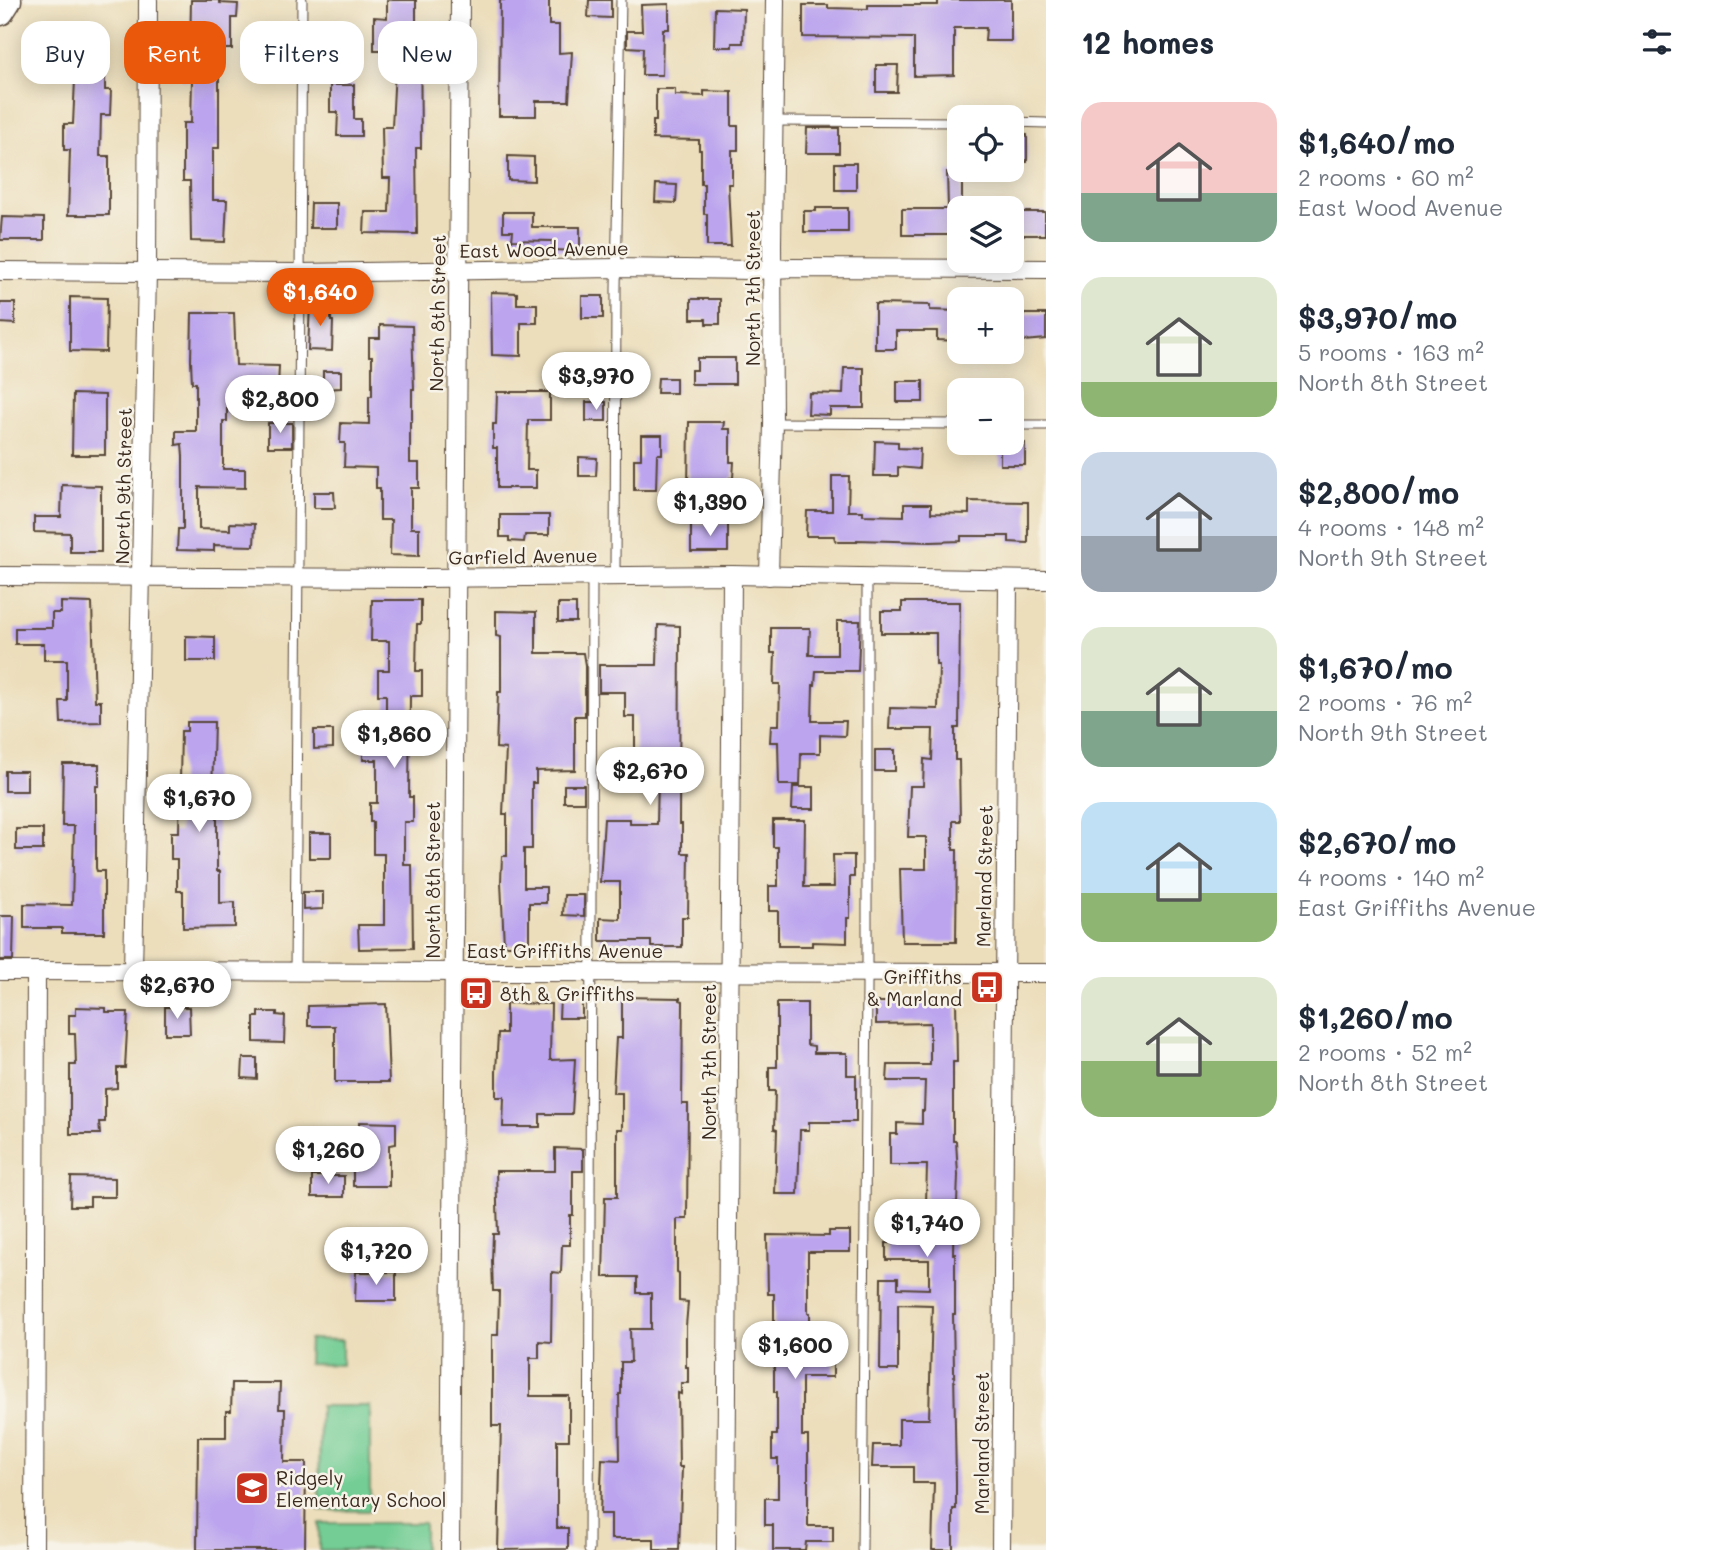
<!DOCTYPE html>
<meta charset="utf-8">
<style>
:root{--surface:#fff;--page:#f6f6f7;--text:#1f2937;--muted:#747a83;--accent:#ea580c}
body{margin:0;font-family:Mali,sans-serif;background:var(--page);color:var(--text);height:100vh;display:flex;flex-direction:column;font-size:26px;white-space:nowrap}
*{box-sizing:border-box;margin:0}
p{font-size:23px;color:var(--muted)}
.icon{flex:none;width:38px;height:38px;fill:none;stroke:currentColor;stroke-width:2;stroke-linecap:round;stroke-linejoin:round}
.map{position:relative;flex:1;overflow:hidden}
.sheet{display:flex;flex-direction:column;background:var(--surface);width:665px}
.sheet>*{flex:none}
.banner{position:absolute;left:21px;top:21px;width:665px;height:63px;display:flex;gap:14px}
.buttons{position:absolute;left:947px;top:105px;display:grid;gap:14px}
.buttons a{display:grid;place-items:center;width:77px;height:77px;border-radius:14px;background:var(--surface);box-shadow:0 4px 18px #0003;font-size:35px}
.price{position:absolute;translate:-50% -60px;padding:0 16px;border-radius:24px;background:#fff;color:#222;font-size:23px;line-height:46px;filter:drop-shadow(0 2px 4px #0008)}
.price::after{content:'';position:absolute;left:50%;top:42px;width:21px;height:16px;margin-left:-10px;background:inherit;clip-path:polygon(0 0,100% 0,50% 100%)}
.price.selected{background:var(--accent);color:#fff}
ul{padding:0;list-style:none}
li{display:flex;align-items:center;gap:21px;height:175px;padding:0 35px}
li span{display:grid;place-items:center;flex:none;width:196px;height:140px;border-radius:21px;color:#555}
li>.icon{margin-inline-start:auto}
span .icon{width:84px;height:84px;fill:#fffc;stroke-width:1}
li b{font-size:30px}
h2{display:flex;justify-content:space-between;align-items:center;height:84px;padding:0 35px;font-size:30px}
.chip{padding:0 24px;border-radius:21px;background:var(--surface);box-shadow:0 4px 18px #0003;font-size:24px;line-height:63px}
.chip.selected{background:var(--accent);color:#fff}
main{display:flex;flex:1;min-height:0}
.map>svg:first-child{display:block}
</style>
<main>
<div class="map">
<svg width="1046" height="1550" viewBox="0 0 1046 1550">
<rect width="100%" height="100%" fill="#f7f3e8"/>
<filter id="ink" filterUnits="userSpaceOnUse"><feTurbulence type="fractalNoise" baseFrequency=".0143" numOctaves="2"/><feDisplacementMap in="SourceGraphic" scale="14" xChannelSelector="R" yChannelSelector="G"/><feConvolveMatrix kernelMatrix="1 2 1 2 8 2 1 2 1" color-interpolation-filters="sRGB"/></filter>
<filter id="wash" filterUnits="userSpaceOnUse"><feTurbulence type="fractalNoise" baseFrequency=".00686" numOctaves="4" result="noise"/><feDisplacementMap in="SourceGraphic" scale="28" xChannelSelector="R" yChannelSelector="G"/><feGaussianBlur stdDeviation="1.57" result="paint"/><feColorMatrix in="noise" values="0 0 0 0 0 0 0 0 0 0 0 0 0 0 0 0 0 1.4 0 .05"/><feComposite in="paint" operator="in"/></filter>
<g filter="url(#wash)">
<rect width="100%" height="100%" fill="#ecdebb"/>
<g fill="#73cd94" stroke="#577c59" stroke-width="2">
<polygon points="309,1339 342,1340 342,1365 308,1364"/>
<polygon points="320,1406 370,1406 370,1511 319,1510"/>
<rect x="319" y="1523" width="105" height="27"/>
</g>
<g id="blocks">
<g fill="#bca5ee">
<polygon points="191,0 220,0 220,3 238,4 237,18 232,18 232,49 219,49 219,148 213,148 213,200 227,200 225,242 191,241 190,181 183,181 183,123 191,123 192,80 182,80 182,53 190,53"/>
<polygon points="387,0 416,0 416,27 420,27 421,148 416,148 417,234 364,233 365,212 389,212 390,178 383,178 382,127 392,127 396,50 374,50 374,17 387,18"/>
<polygon points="500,0 549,0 549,25 559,25 559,53 572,52 569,101 536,101 536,116 499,116"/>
<polygon points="589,0 611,0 611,18 588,17"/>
<polygon points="938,0 1011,0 1011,41 985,41 986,28 954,28 954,75 914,76 914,38 803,37 803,5 828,5 828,8 868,9 868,5 938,5"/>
<polygon points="669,4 669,29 663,29 662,75 642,75 643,48 627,47 627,31 642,31 641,5"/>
<polygon points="715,8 744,9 743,43 732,43 732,47 714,47"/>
<polygon points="76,57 105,57 105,90 111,90 110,115 101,115 100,156 109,156 109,215 68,215 70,150 64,150 64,124 73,124"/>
<polygon points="876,65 898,65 897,92 876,92"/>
<polygon points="330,85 354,85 354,119 361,119 361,136 337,136 338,112 330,112"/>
<polygon points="656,89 675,89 675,95 704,96 704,91 732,92 732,126 738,126 738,150 732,150 732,184 728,184 731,246 707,246 707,214 704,214 704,184 701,184 701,150 699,150 699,140 653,139 653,121 656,121"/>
<polygon points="807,128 839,128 839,153 806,153"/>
<rect x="1012" y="135" width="15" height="27"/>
<polygon points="508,156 534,157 534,181 508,180"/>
<rect x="835" y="163" width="21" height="27"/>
<polygon points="947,172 962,172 962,208 948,208"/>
<polygon points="656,184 677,185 676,203 655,202"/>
<polygon points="311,203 337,203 337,228 310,228"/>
<polygon points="816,208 848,208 848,232 804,232 804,211 816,211"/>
<rect x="902" y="209" width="55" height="26"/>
<polygon points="503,212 532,212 532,227 580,227 580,251 552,250 552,241 512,240 513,231 503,231"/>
<rect x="1018" y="212" width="27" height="23"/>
<polygon points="2,217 44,218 44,240 0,240"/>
<polygon points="491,292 517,293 517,304 537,304 537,323 521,323 521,356 492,355"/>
<rect x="582" y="296" width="21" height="22"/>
<polygon points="70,297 107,298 106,352 70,351"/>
<polygon points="691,299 720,299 720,324 706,324 706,319 691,319"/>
<polygon points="0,303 15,303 15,324 0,323"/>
<polygon points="310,304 331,305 331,321 333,321 332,351 308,350"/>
<polygon points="875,304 930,305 930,310 959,311 959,341 937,340 937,331 896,331 896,349 875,349"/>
<polygon points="192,313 234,313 236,365 279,366 278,387 227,384 227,421 223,421 223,469 245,469 245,488 199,487 199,529 230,530 230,523 255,524 254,546 214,545 214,551 177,550 178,529 183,529 183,456 182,444 176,445 176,431 196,431 196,383 192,383 191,361"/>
<polygon points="1012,314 1046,314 1046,339 1012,342"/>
<polygon points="380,325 412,326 414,389 412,389 412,422 410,422 410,463 419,463 419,488 411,488 411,528 419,528 419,556 390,555 391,520 380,520 380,488 376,488 376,468 344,467 345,443 340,443 341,423 369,424 369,396 372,396 372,356 369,356 369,338 380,338"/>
<polygon points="697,358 735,358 735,384 691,384 691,370 697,370"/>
<polygon points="844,368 864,368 864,408 830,408 830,415 808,414 809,393 843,394"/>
<polygon points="323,371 341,371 341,388 323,389"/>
<polygon points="658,378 676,378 676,393 657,393"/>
<rect x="897" y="381" width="26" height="21"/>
<polygon points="497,392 550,392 550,420 528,420 527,470 536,470 536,488 497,488 497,448 493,448 493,424 496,424"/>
<polygon points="73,394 105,395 105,455 72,455"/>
<rect x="586" y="402" width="20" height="19"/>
<polygon points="689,422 724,422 723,429 730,429 730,462 734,462 733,478 730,478 730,487 688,487"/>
<rect x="268" y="423" width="24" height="24"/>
<polygon points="641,435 662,435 662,454 657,454 656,490 634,490 634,459 641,459"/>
<polygon points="875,441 898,442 898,448 920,449 919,469 898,467 898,476 874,476"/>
<rect x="1000" y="443" width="25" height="22"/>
<polygon points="579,457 597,458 596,476 579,476"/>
<polygon points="832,476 849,476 848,511 863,511 863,515 904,516 904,504 931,504 931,513 969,514 969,501 1028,502 1028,543 1009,542 1009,536 961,536 961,541 931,542 857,540 857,542 838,542 835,540 834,536 806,536 807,511 832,511"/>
<polygon points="62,485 101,486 101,552 70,552 70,533 34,532 34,517 61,517"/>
<polygon points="314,492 334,492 335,508 314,508"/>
<polygon points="500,515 549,515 549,535 525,535 524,542 509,541 509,537 500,537"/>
<rect x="691" y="524" width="37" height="28"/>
<polygon points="372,600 421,600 421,624 417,624 416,671 422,671 422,696 410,696 409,797 413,797 413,822 404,822 404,865 412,865 413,948 359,949 358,925 384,925 384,854 373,854 373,822 370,822 370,803 377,803 377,760 363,760 363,735 386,735 386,695 378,695 378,670 389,670 389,641 371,641"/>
<polygon points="61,602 92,603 95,701 101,701 101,722 61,723 60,701 67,701 67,660 44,660 44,644 15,644 15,628 52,628 52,613 61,613"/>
<polygon points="902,602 960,602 959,728 955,728 955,760 959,760 960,821 953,821 953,850 957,850 956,942 902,942 900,869 926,869 926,837 908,837 910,786 923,786 924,759 932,760 933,729 889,729 890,708 938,709 939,665 936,665 936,633 881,633 881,611 902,611"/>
<rect x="558" y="604" width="18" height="18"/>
<polygon points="496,611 536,612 536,653 583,653 585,665 585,716 575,716 575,770 536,771 536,783 532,783 532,849 524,849 524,887 546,887 546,903 529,903 529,945 504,945 501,882 502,856 507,856 507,814 503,814 506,749 496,748 498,692 501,692 501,637 496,636"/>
<polygon points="837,621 860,621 858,671 816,671 815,685 813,685 812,721 846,721 845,736 820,735 820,753 801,753 800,785 779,785 778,742 770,742 771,725 779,725 780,684 774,684 775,653 771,653 771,628 810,628 809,655 837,655"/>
<polygon points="658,625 680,626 679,824 682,824 682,853 689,853 688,917 682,917 682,947 651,947 651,941 600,941 600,918 620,919 620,882 600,882 604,819 630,819 630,824 657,824 658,776 656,754 635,754 635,717 625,717 625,692 599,692 599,665 657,665"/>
<polygon points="186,636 215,637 215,661 186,661"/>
<polygon points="187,722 214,722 212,794 217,794 217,871 220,871 220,903 235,902 235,927 183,928 183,891 177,891 177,859 171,859 171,832 179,832 181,731 187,731"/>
<polygon points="314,730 333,730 333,748 314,749"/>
<rect x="875" y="750" width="20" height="21"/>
<polygon points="63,764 99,764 99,786 96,786 96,868 97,871 104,871 104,933 62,933 62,928 24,928 24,904 72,905 74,826 62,826"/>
<rect x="5" y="771" width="22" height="20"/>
<rect x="564" y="785" width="20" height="17"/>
<polygon points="793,787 814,787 814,809 792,809"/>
<polygon points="773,820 805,820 804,887 834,887 833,855 854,855 854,877 850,877 850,918 847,918 847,943 812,942 812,946 778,946 778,911 769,911 769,886 778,886 778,847 773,847"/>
<rect x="16" y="829" width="27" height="21"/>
<rect x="309" y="833" width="22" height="25"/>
<polygon points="303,892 323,892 323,909 303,910"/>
<polygon points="564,895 584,895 584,916 563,915"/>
<polygon points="0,916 14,916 13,960 0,960"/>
<polygon points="560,997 582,997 582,1018 559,1018"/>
<polygon points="622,997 680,998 680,1000 683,1001 682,1104 688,1104 687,1219 677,1219 677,1272 679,1273 679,1301 688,1302 686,1326 686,1367 688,1367 688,1383 681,1383 681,1394 678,1393 679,1467 682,1467 679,1550 654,1550 654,1539 611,1539 611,1514 600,1514 602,1459 620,1460 619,1394 621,1394 621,1362 631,1362 630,1329 651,1329 651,1293 637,1293 637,1277 603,1277 605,1197 617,1197 617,1129 622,1129 622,1093 613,1093 616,1038 622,1038"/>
<polygon points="915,999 956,999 957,1062 953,1062 953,1141 956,1141 958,1175 957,1202 954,1202 953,1254 955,1254 955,1314 953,1314 956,1482 956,1509 953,1509 953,1550 932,1550 934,1483 913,1483 913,1467 872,1467 873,1445 899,1445 899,1419 929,1419 932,1305 898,1304 898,1370 880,1370 881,1278 898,1278 898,1288 929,1289 929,1260 886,1260 886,1243 890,1243 891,1203 926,1204 927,1165 890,1165 890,1134 897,1134 897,1123 922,1124 922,1111 924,1111 925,1081 887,1081 888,1065 930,1065 930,1023 876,1024 876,1002 915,1002"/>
<polygon points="506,1003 551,1004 550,1060 575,1059 572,1114 540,1114 540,1127 503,1127 504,1097 496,1097 496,1072 498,1033 506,1033"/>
<polygon points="777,1003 807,1003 807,1045 814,1046 814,1053 847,1053 847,1075 856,1075 856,1122 809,1122 809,1130 800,1130 798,1194 775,1194 777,1130 774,1129 775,1091 769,1091 769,1067 777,1067"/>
<polygon points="386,1004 389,1082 335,1082 335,1026 308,1026 308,1006"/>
<polygon points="76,1007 106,1008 106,1012 128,1012 125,1068 117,1068 117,1088 105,1089 105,1122 99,1122 100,1134 70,1134 70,1065 76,1065 75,1034 69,1034 69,1015 76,1015"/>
<polygon points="165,1007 189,1007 190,1034 165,1034"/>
<polygon points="259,1012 277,1012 277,1015 285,1016 284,1043 254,1042 254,1017 259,1017"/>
<polygon points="243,1058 257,1058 257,1079 242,1078"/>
<polygon points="359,1122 396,1123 396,1144 389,1145 389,1186 353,1186 353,1159 359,1159"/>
<polygon points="555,1148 583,1149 583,1171 573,1171 573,1215 570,1215 570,1245 562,1245 561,1273 552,1272 551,1342 539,1341 539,1358 530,1358 530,1396 569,1396 569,1440 557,1440 557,1528 568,1528 568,1549 498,1550 501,1426 492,1426 492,1335 498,1335 499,1291 493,1291 492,1261 493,1234 498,1234 496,1171 555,1171"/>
<rect x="312" y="1176" width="32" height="21"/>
<polygon points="71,1177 115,1178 115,1197 90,1197 90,1206 70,1206"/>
<polygon points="829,1231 850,1231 850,1252 808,1252 808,1313 810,1313 810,1329 833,1329 833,1377 802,1377 802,1436 808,1436 808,1526 833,1526 833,1542 806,1542 805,1550 773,1550 773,1525 765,1525 765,1498 778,1498 778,1459 772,1459 772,1435 777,1435 777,1392 774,1392 774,1360 767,1360 767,1335 774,1334 774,1294 768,1294 767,1235 829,1236"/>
<polygon points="356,1272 396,1272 396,1301 355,1301"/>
<polygon points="232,1383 280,1383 279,1409 285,1409 284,1462 306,1462 305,1550 197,1550 198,1437 226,1437 226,1411 231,1411"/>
</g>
</g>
</g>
<g filter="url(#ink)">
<use href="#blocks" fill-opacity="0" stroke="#564536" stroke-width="2"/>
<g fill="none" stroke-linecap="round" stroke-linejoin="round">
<g stroke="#564536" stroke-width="11">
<g id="lane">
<polyline points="773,121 959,122"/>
<polyline points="1012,122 1046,123"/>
<polyline points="773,423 959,424"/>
<polyline points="1012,425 1046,425"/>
<polyline points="615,575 616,289 621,0"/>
<polyline points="295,973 302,0"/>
<polyline points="589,1550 592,575"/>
<polyline points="862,1550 867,987 867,578"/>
</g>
</g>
<g stroke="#564536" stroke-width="20">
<g id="street">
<polyline points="0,271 300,273 616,268 752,270 793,268 1046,269"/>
<polyline points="0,576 426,578 732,575 1046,580"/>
<polyline points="769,576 773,423 772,244 775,0"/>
<polyline points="0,971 1046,973"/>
<polyline points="133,972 147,272 148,0"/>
<polyline points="34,1550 36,971"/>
<polyline points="450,1550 460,0"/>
<polyline points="726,1550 732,575"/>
<polyline points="1001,1550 1008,580"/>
</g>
</g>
<g stroke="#564536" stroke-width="31">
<polyline id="primary" points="0,11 7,0"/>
</g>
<use href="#lane" stroke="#fff" stroke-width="9"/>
<use href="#street" stroke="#fff" stroke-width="18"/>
<use href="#primary" stroke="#fff" stroke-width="28"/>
</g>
</g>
<defs>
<g id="bus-square" transform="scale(1.75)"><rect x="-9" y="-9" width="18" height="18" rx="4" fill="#c8321e" stroke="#f7f3e8"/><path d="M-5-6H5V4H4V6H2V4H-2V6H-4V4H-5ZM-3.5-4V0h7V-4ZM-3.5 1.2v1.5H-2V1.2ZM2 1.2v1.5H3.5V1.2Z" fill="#fff"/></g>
<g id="school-square" transform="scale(1.75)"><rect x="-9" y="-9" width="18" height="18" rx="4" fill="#c8321e" stroke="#f7f3e8"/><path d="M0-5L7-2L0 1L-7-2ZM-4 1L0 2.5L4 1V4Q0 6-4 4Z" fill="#fff"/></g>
</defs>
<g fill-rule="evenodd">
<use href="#bus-square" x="987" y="987"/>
<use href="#bus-square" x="476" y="993"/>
<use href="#school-square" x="252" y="1488"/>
</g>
<g text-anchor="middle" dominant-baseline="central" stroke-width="5" stroke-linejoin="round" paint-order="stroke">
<g font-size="19" fill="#3b2a1e" stroke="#f7f3e8">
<text transform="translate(544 249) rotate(-1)">East Wood Avenue</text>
<text transform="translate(752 288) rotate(-90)">North 7th Street</text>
<text transform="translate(437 313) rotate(-89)">North 8th Street</text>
<text transform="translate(123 486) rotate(-89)">North 9th Street</text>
<text transform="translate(523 556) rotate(-1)">Garfield Avenue</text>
<text transform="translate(984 876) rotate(-89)">Marland Street</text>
<text transform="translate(432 880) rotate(-90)">North 8th Street</text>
<text x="565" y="950">East Griffiths Avenue</text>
<text transform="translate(708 1062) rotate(-90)">North 7th Street</text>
<text transform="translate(981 1443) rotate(-90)">Marland Street</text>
</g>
<g font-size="19" fill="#3b2a1e" stroke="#f7f3e8" text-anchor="start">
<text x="962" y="976" text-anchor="end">Griffiths<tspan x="962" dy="22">&amp; Marland</tspan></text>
<text x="500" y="993">8th &amp; Griffiths</text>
<text x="276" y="1477">Ridgely<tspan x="276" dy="22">Elementary School</tspan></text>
</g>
</g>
</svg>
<div class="buttons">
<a><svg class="icon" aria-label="locate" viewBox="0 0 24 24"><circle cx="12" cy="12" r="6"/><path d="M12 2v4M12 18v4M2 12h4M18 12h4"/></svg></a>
<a><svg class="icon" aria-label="layers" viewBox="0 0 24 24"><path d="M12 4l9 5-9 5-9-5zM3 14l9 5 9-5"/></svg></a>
<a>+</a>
<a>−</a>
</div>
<b class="price selected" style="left:320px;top:328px">$1,640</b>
<b class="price" style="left:596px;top:412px">$3,970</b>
<b class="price" style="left:280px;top:435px">$2,800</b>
<b class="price" style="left:710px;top:538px">$1,390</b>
<b class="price" style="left:394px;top:770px">$1,860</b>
<b class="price" style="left:650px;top:807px">$2,670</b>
<b class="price" style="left:199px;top:834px">$1,670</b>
<b class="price" style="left:177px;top:1021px">$2,670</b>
<b class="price" style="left:328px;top:1186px">$1,260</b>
<b class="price" style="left:927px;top:1259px">$1,740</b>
<b class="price" style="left:376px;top:1287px">$1,720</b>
<b class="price" style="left:795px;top:1381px">$1,600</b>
<div class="banner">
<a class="chip">Buy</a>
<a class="chip selected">Rent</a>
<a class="chip">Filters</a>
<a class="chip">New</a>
</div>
</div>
<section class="sheet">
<h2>12 homes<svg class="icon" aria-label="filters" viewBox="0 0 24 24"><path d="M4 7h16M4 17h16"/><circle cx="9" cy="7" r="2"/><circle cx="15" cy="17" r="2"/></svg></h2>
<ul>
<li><span style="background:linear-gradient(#f6c9c9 65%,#7fa58c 0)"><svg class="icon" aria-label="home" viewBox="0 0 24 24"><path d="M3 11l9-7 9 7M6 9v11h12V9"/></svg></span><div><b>$1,640/mo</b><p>2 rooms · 60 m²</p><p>East Wood Avenue</p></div></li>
<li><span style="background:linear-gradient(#dfe7d0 75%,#8fb573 0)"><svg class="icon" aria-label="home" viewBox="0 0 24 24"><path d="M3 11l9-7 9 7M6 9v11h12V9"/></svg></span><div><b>$3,970/mo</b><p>5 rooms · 163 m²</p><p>North 8th Street</p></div></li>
<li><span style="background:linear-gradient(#c9d6e8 60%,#9aa5b1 0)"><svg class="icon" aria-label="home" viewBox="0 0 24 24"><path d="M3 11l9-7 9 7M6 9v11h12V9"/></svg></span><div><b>$2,800/mo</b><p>4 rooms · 148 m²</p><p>North 9th Street</p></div></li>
<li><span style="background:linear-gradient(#dfe7d0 60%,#7fa58c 0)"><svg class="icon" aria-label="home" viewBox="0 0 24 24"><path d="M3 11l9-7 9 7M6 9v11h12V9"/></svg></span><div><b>$1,670/mo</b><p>2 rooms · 76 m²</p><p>North 9th Street</p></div></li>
<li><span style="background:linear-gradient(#bfe0f5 65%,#8fb573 0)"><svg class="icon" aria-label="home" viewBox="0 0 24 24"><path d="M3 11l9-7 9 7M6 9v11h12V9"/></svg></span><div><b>$2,670/mo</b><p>4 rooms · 140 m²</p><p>East Griffiths Avenue</p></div></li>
<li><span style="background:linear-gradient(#dfe7d0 60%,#8fb573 0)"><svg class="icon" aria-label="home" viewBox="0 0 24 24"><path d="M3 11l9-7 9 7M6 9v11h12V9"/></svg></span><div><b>$1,260/mo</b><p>2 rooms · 52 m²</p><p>North 8th Street</p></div></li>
</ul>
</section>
</main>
